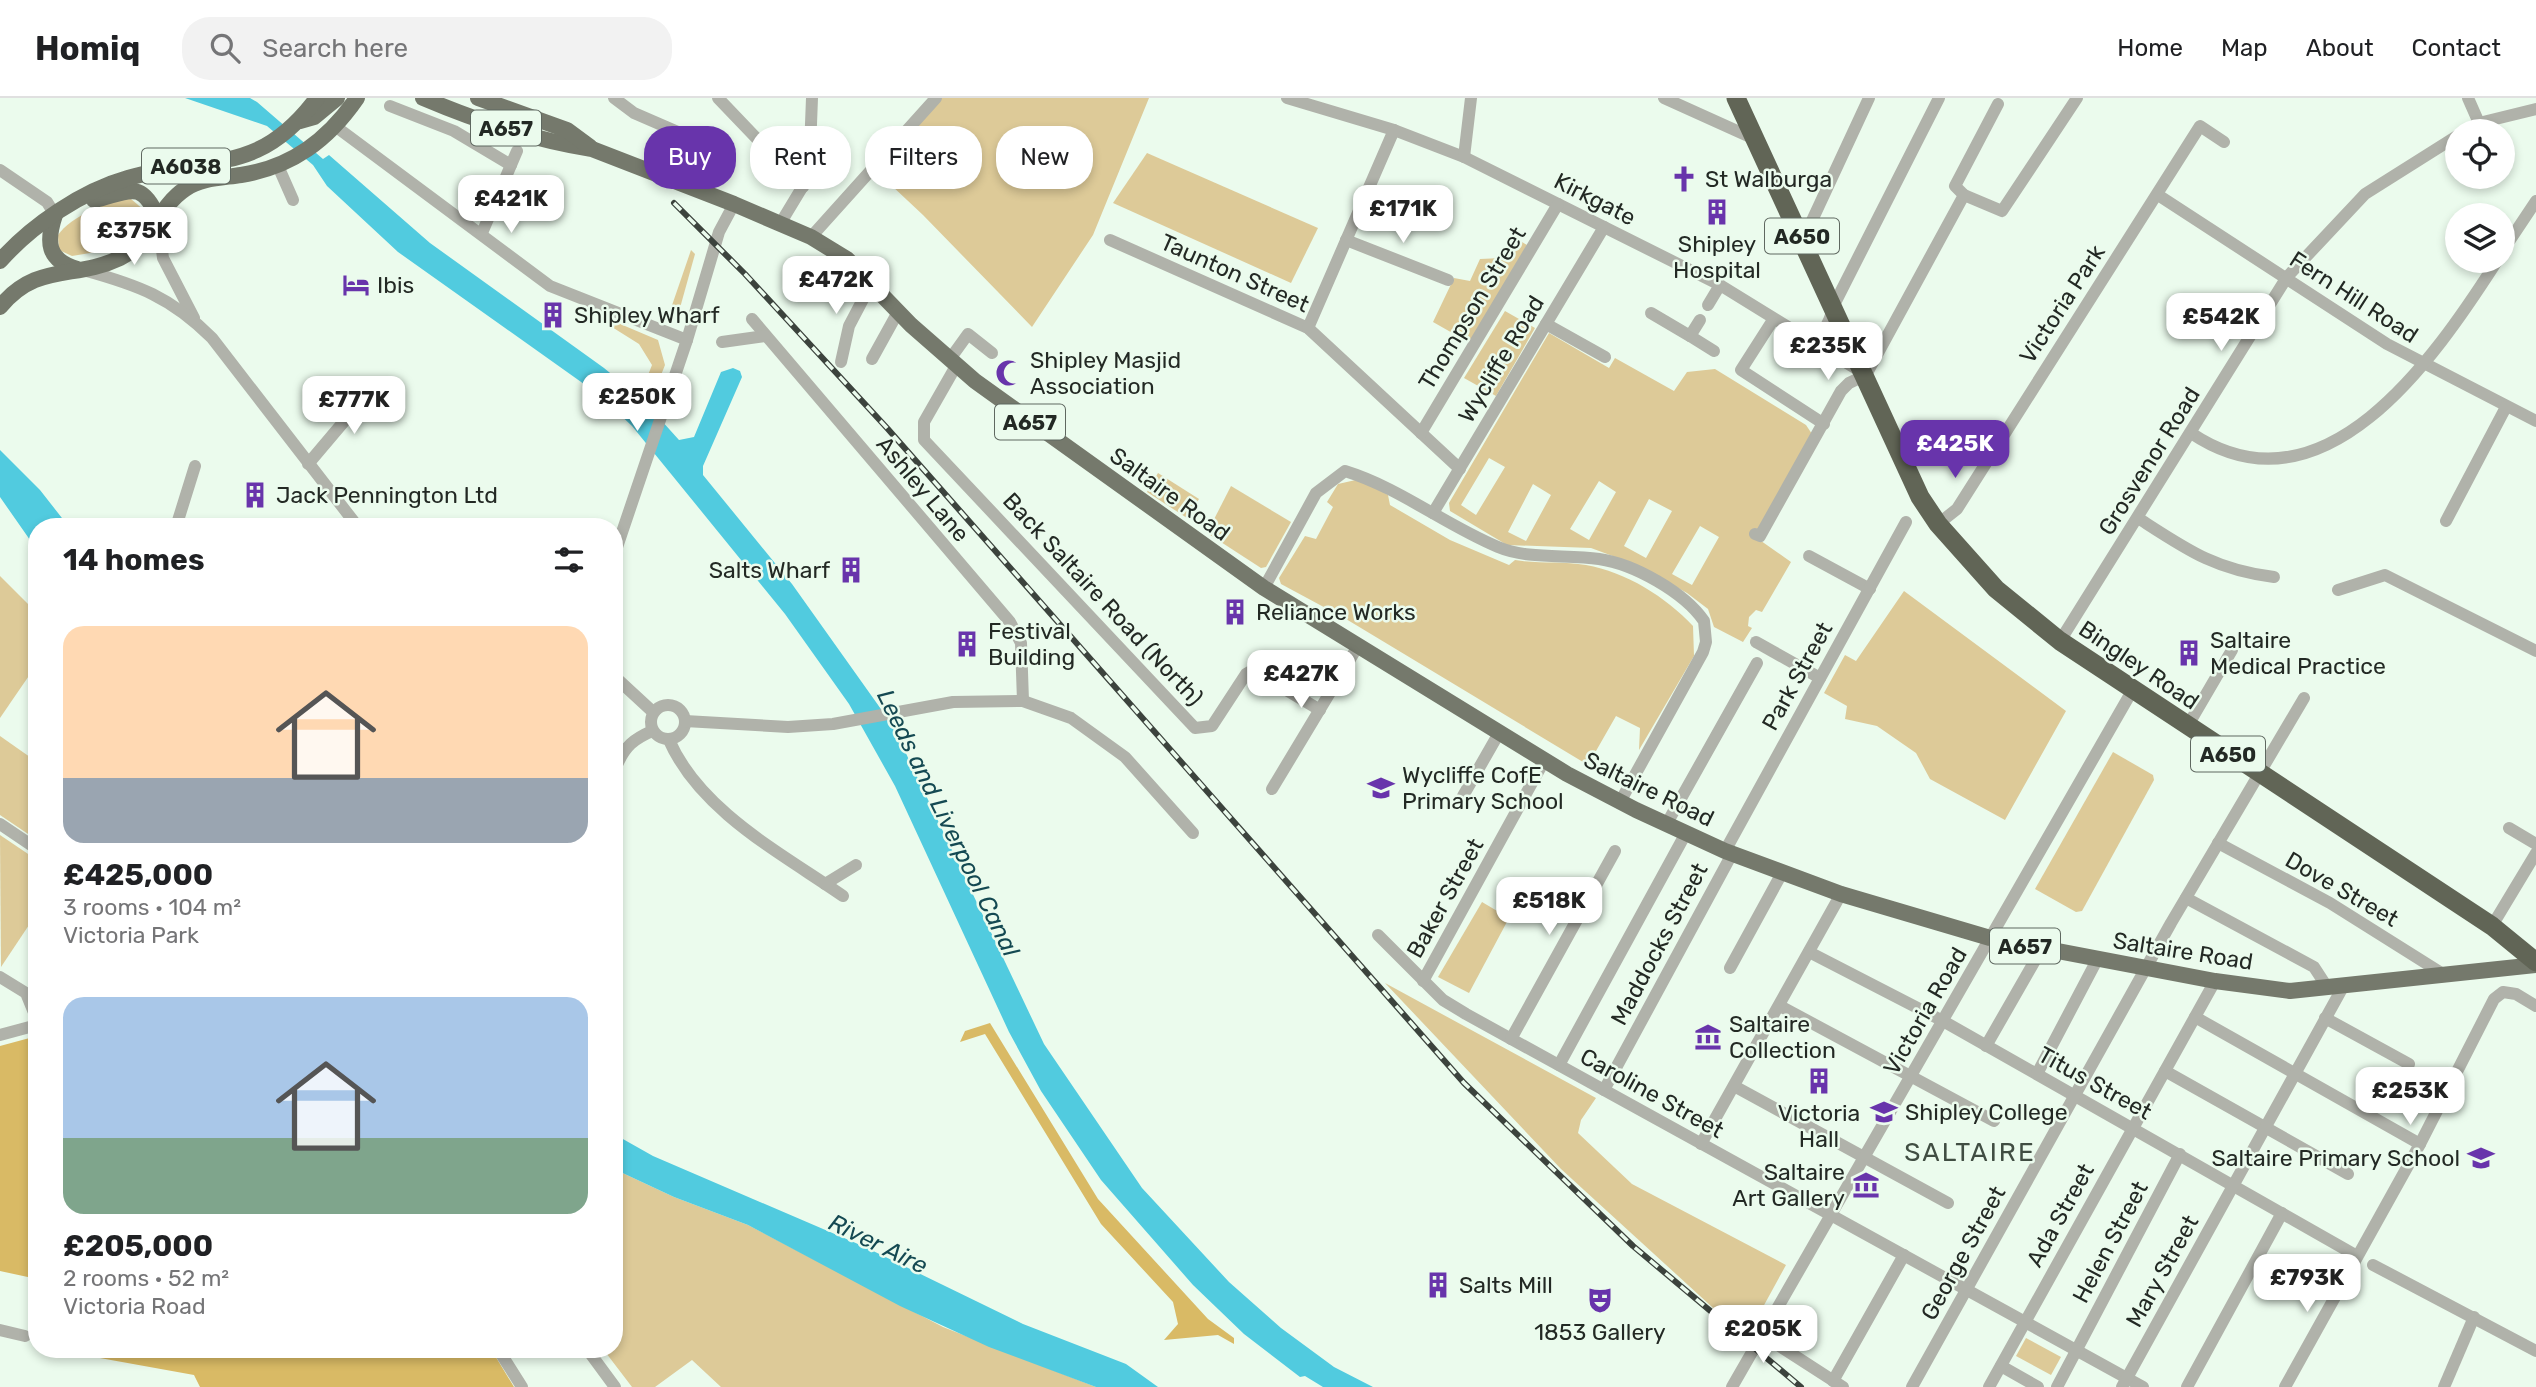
<!DOCTYPE html>
<meta charset="utf-8">
<style>
:root{--surface:#fff;--page:#f2f2f2;--text:#202124;--muted:#757577;--line:#e0e0e0;--accent:#6834ab}
body{margin:0;font-family:Rubik,sans-serif;background:var(--page);color:var(--text);height:100vh;display:flex;flex-direction:column;font-size:26px;white-space:nowrap}
*{box-sizing:border-box;margin:0}
p{font-size:23px;color:var(--muted)}
.icon{flex:none;width:38px;height:38px;fill:none;stroke:currentColor;stroke-width:2;stroke-linecap:round;stroke-linejoin:round}
.map{position:relative;flex:1;overflow:hidden}
.sheet{position:absolute;left:28px;top:420px;width:595px;height:840px;display:flex;flex-direction:column;background:var(--surface);border-radius:28px;box-shadow:0 4px 10px #0003}
.sheet>*{flex:none}
.guide{position:absolute;left:644px;top:28px;width:665px;height:63px;display:flex;gap:14px}
.buttons{position:absolute;left:2445px;top:21px;display:grid;gap:14px}
.buttons a{display:grid;place-items:center;width:70px;height:70px;border-radius:50%;background:var(--surface);box-shadow:0 4px 10px #0003;font-size:35px}
.price{position:absolute;translate:-50% -60px;padding:0 16px;border-radius:14px;background:#fff;color:#222;font-size:23px;line-height:46px;filter:drop-shadow(0 2px 4px #0008)}
.price::after{content:'';position:absolute;left:50%;top:42px;width:21px;height:16px;margin-left:-10px;background:inherit;clip-path:polygon(0 0,100% 0,50% 100%)}
.price.current{background:var(--accent);color:#fff}
ul{padding:0;list-style:none}
li{display:grid;align-content:center;gap:14px;height:371px;padding:0 35px}
li span{display:grid;place-items:center;height:217px;border-radius:21px;color:#555}
li>.icon{margin-inline-start:auto}
span .icon{width:126px;height:126px;fill:#fffc;stroke-width:1}
li b{font-size:30px}
h2{display:flex;justify-content:space-between;align-items:center;height:84px;padding:0 35px;font-size:30px}
.tag{padding:0 24px;border-radius:28px;background:var(--surface);box-shadow:0 4px 10px #0003;font-size:24px;line-height:63px}
.tag.current{background:var(--accent);color:#fff}
header{display:flex;align-items:center;gap:42px;box-sizing:border-box;height:98px;padding:0 35px;background:var(--surface);border-bottom:2px solid var(--line)}
header strong{font-size:33px}
nav{display:flex;gap:38px;margin-inline-start:auto;font-size:24px}
.search{width:490px;height:63px;background:var(--page);display:flex;align-items:center;gap:18px;box-sizing:border-box;padding:0 24px;border-radius:28px;color:var(--muted);font-size:26px}
.map>svg:first-child{display:block}
</style>
<header>
<strong>Homiq</strong>
<div class="search"><svg class="icon" aria-label="search" viewBox="0 0 24 24"><circle cx="10" cy="10" r="6"/><path d="M15 15l6 6"/></svg>Search here</div>
<nav><a>Home</a><a>Map</a><a>About</a><a>Contact</a></nav>
</header>
<div class="map">
<svg width="2536" height="1289" viewBox="0 0 2536 1289">
<rect width="100%" height="100%" fill="#ebfbed"/>
<g fill="#ddca98" fill-rule="evenodd">
<polygon points="939,0 1149,0 1093,137 1032,229 923,117 875,72"/>
<polygon points="1147,55 1318,130 1291,185 1113,105"/>
<path d="M131,101L144,112L139,131L120,150L72,158L59,152L58,137C70,119 110,101 131,101Z"/>
<polygon points="1511,137 1527,147 1470,245 1433,224 1454,180 1470,183 1480,161 1502,160"/>
<polygon points="691,152 695,156 678,217 668,219"/>
<polygon points="1505,213 1535,230 1496,298 1464,280"/>
<polygon points="599,217 658,242 665,267 648,310 639,300 652,267 639,246 596,219"/>
<path d="M1549,235L1609,270L1615,260L1674,293L1687,274L1715,271L1806,327L1812,336L1754,438L1791,464L1762,514L1756,512L1749,519L1748,528L1752,530L1743,544L1714,529L1708,511L1687,495L1637,467L1591,450L1507,447L1450,413L1449,405ZM1489,360L1505,369L1476,417L1461,407ZM1599,383L1616,394L1589,442L1570,431ZM1533,386L1551,397L1526,443L1508,434ZM1649,401L1672,413L1646,460L1624,448ZM1700,428L1719,439L1692,487L1672,476Z"/>
<polygon points="1158,375 1199,401 1187,420 1147,394"/>
<path d="M1360,381L1388,397L1390,407L1450,442L1509,467L1515,462C1538,466 1562,463 1586,467C1626,474 1666,499 1693,528L1694,558L1639,652L1640,630L1616,618L1588,667L1346,521L1281,486L1279,480L1305,438L1316,441L1333,409L1327,404L1338,386Z"/>
<polygon points="1231,388 1291,424 1266,469 1261,470 1207,435"/>
<polygon points="0,478 37,515 37,566 0,620"/>
<polygon points="1904,493 2066,613 2005,722 1930,681 1916,655 1877,628 1845,621 1847,608 1824,595 1845,557 1856,563"/>
<polygon points="0,638 37,664 37,742 0,717"/>
<polygon points="2113,654 2153,677 2154,682 2082,813 2076,814 2035,791"/>
<polygon points="0,737 37,762 37,815 1,869"/>
<polygon points="1482,804 1509,820 1469,895 1438,879"/>
<polygon points="1385,885 1596,1000 1581,1022 1578,1035 1632,1086 1786,1167 1746,1240 1561,1071"/>
<polygon points="614,1071 674,1099 748,1127 943,1229 1096,1289 721,1289 692,1262 655,1289 632,1289 603,1251 614,1251"/>
<polygon points="2026,1240 2061,1259 2051,1277 2016,1258"/>
</g>
<g fill="#d9ba65">
<polygon points="990,925 1098,1101 1208,1221 1234,1240 1234,1246 1218,1237 1164,1242 1178,1226 1173,1204 1101,1126 985,936 960,944 965,933"/>
<polygon points="37,938 37,1181 0,1173 0,948"/>
<polygon points="50,1251 491,1251 514,1289 200,1289 194,1277"/>
</g>
<g fill="#51cbdf">
<polygon points="185,0 250,0 257,4 323,61 329,57 430,145 604,270 643,302 679,342 694,339 721,274 733,270 740,273 742,279 703,368 703,377 792,486 893,628 1044,946 1142,1090 1229,1184 1281,1230 1334,1269 1373,1289 1323,1289 1305,1278 1300,1279 1244,1236 1193,1187 1101,1082 1041,993 1009,934 895,688 849,606 785,516 632,328 598,296 398,154 327,88 313,67 267,28"/>
<polygon points="0,352 40,392 69,429 37,429 37,452 0,399"/>
<polygon points="614,1036 653,1058 865,1149 1023,1226 1126,1266 1158,1289 1096,1289 989,1249 900,1208 748,1127 674,1099 614,1071"/>
</g>
<g fill="none" stroke-linecap="round" stroke-linejoin="round">
<g stroke="#b0b2aa" stroke-width="12">
<polyline points="614,0 634,15 687,38 670,81"/>
<polyline points="718,0 803,89"/>
<polyline points="1287,0 1394,32 1464,59 1720,187 1863,275"/>
<polyline points="1664,0 1757,42"/>
<polyline points="2468,0 2479,25"/>
<polyline points="390,8 454,33 511,67"/>
<polyline points="335,28 550,188 687,242"/>
<polyline points="2465,33 2479,25 2536,11"/>
<polyline points="1464,59 1471,0"/>
<polyline points="278,68 293,102"/>
<polyline points="0,72 47,104 55,117"/>
<polyline points="1964,97 2002,113 2077,0"/>
<polyline points="2158,97 2387,246 2536,323"/>
<polyline points="158,120 163,160 194,220"/>
<polyline points="780,126 809,78 812,0"/>
<polyline points="482,135 517,53"/>
<polyline points="811,139 936,0"/>
<polyline points="1110,142 1308,230 1460,371"/>
<polyline points="1346,142 1448,182"/>
<polyline points="1803,142 1869,0"/>
<polyline points="2502,154 2536,103"/>
<path d="M83,172C138,187 171,199 212,240L358,429"/>
<polyline points="1708,207 1720,187"/>
<polyline points="1651,215 1690,238"/>
<polyline points="752,221 1010,524 1021,545 1023,603"/>
<polyline points="1700,222 1690,238 1714,253"/>
<polyline points="1773,222 1741,272 1824,326"/>
<polyline points="1546,226 1605,259"/>
<polyline points="1308,230 1394,32"/>
<path d="M1799,238C1824,238 1828,230 1834,207L1939,0"/>
<polyline points="722,244 765,238"/>
<polyline points="872,261 898,214"/>
<polyline points="950,261 968,236 992,255"/>
<polyline points="841,264 849,228 871,186"/>
<polyline points="956,268 924,324 924,342 1195,630 1212,628 1246,576 1253,572 1320,612"/>
<polyline points="1866,277 1964,97 1955,88 1998,6"/>
<polyline points="1421,335 1558,106"/>
<path d="M2191,335C2323,424 2434,261 2497,163"/>
<polyline points="308,366 374,288"/>
<polyline points="1433,415 1604,129"/>
<path d="M2138,420C2186,451 2215,472 2274,479"/>
<polyline points="2446,423 2506,309"/>
<polyline points="1938,426 1957,411 2200,28 2224,44"/>
<polyline points="176,429 195,368"/>
<polyline points="1755,436 1760,438 1841,293 1849,285 1866,277"/>
<polyline points="614,458 687,242 719,134 734,106"/>
<polyline points="1809,458 1870,491"/>
<path d="M1264,490L1316,395L1345,373C1400,390 1445,427 1498,449C1529,462 1567,456 1599,461C1634,466 1684,494 1704,523L1706,544L1703,554L1620,704"/>
<polyline points="2338,492 2385,477 2536,553"/>
<polyline points="2060,543 2287,179 2365,96 2457,38"/>
<polyline points="1756,544 1820,580"/>
<polyline points="614,578 653,614"/>
<circle cx="668" cy="624" r="17"/>
<polyline points="685,623 788,629 833,626 953,604 1023,603 1071,620 1125,659 1193,735"/>
<polyline points="2187,629 2232,552"/>
<path d="M669,642C700,713 781,755 843,798"/>
<path d="M617,667C625,648 634,641 652,633"/>
<polyline points="1272,691 1358,548"/>
<polyline points="1463,698 1499,635"/>
<polyline points="0,726 37,751"/>
<polyline points="1666,727 1757,565"/>
<polyline points="2509,730 2536,746"/>
<polyline points="2218,745 2330,805 2443,876"/>
<polyline points="1725,753 1906,424"/>
<polyline points="825,786 856,767"/>
<polyline points="2186,800 2314,869 2327,889"/>
<polyline points="2492,828 2536,755"/>
<polyline points="1378,837 1443,902 1466,916 2143,1289"/>
<polyline points="1809,854 1943,923 2357,1158"/>
<polyline points="1730,870 1782,775"/>
<polyline points="0,879 26,895 37,922"/>
<polyline points="1423,883 1544,663"/>
<polyline points="1780,908 1994,1023"/>
<polyline points="2195,919 2420,1046"/>
<polyline points="2325,920 2409,966"/>
<polyline points="0,937 37,927"/>
<polyline points="1511,941 1615,753"/>
<polyline points="1986,948 2041,852"/>
<polyline points="1559,967 1686,735"/>
<polyline points="2165,973 2348,1076"/>
<polyline points="2037,976 2097,862"/>
<polyline points="1734,988 1948,1105"/>
<polyline points="1604,992 1732,756"/>
<polyline points="1701,1046 1841,796"/>
<polyline points="2373,1167 2536,1253"/>
<polyline points="0,1232 25,1238"/>
<polyline points="1761,1236 1843,1289"/>
<polyline points="498,1251 522,1289"/>
<polyline points="587,1251 615,1289"/>
<polyline points="2001,1268 2038,1289"/>
<polyline points="1833,1283 1904,1157"/>
<polyline points="1732,1289 2132,593"/>
<polyline points="1912,1289 2171,825 2304,600"/>
<polyline points="1989,1289 2215,883"/>
<polyline points="2057,1289 2180,1056"/>
<polyline points="2122,1289 2344,887"/>
<polyline points="2187,1289 2282,1115"/>
<polyline points="2285,1289 2420,1046 2494,901 2503,894 2516,896 2536,908"/>
<polyline points="2444,1289 2474,1219"/>
</g>
<g stroke="#75796c" stroke-width="16">
<path d="M423,0C477,23 534,42 592,51L734,106L811,139L847,161L911,227L975,283L1264,490L1567,676L1636,712L1725,753L1841,796L1990,840L2215,883L2290,893L2536,867"/>
<polyline points="478,0 567,32 590,49"/>
<polyline points="300,23 314,19 337,0"/>
<path d="M94,102C129,94 141,80 158,120"/>
<path d="M55,117C46,144 47,162 77,171"/>
<path d="M0,163C32,127 82,93 128,80C211,56 258,79 317,0"/>
<path d="M0,209C37,164 74,182 120,160C150,146 158,109 185,91C201,80 222,80 241,77C292,69 328,42 357,0"/>
</g>
<polyline stroke="#616556" stroke-width="19" points="1736,0 1920,399 1938,426 1996,491 2060,543 2492,828 2536,864"/>
<g stroke="#3c433d" stroke-width="6">
<polyline id="rail" points="674,105 745,176 887,330 1464,985 1633,1148 1801,1289"/>
</g>
<use href="#rail" stroke="#ebfbed" stroke-width="3.5" stroke-dasharray="10" stroke-linecap="butt"/>
</g>
<defs>
<g id="church-bare" transform="scale(2.1)"><path d="M-1.2-6h2.4v3.5h3.3v2.4h-3.3V6h-2.4V-.1h-3.3v-2.4h3.3Z" fill="#6834ab" stroke="#ebfbed" stroke-width="2.5" paint-order="stroke"/></g>
<g id="building-bare" transform="scale(2.1)"><path d="M-4-6H4V6H1V3H-1V6H-4ZM-2.5-4.3h1.7v1.8h-1.7ZM.8-4.3h1.7v1.8H.8ZM-2.5-1h1.7V.8h-1.7ZM.8-1h1.7V.8H.8Z" fill="#6834ab" stroke="#ebfbed" stroke-width="2.5" paint-order="stroke"/></g>
<g id="hotel-bare" transform="scale(2.1)"><path d="M-6-4.5h1.5V1H6V5H4.5V3h-9V5H-6ZM-4 0a1.8 1.8 0 1 1 3.6 0ZM.5 0V-2.5h3Q6-2.5 6 0Z" fill="#6834ab" stroke="#ebfbed" stroke-width="2.5" paint-order="stroke"/></g>
<g id="mosque-bare" transform="scale(2.1)"><path d="M3.5-4.9A6 6 0 1 0 3.5 4.9A5 5 0 1 1 3.5-4.9Z" fill="#6834ab" stroke="#ebfbed" stroke-width="2.5" paint-order="stroke"/></g>
<g id="school-bare" transform="scale(2.1)"><path d="M0-5L7-2L0 1L-7-2ZM-4 1L0 2.5L4 1V4Q0 6-4 4Z" fill="#6834ab" stroke="#ebfbed" stroke-width="2.5" paint-order="stroke"/></g>
<g id="museum-bare" transform="scale(2.1)"><path d="M0-6L6-3V-2H-6V-3ZM-5-1h2V3h-2ZM-1-1h2V3h-2ZM3-1h2V3H3ZM-6 4H6V6H-6Z" fill="#6834ab" stroke="#ebfbed" stroke-width="2.5" paint-order="stroke"/></g>
<g id="university-bare" transform="scale(2.1)"><path d="M0-5L7-2L0 1L-7-2ZM-4 1L0 2.5L4 1V4Q0 6-4 4Z" fill="#6834ab" stroke="#ebfbed" stroke-width="2.5" paint-order="stroke"/></g>
<g id="theatre-bare" transform="scale(2.1)"><path d="M-5-5.5Q0-4 5-5.5V0Q5 5 0 6Q-5 5-5 0ZM-3.3-2.5H-1v1.5H-3.3ZM1-2.5H3.3v1.5H1ZM-2.8 1Q0 5.5 2.8 1Z" fill="#6834ab" stroke="#ebfbed" stroke-width="2.5" paint-order="stroke"/></g>
</defs>
<g fill-rule="evenodd">
<use href="#church-bare" x="1684" y="81"/>
<use href="#building-bare" x="1717" y="114"/>
<use href="#hotel-bare" x="356" y="187"/>
<use href="#building-bare" x="553" y="217"/>
<use href="#mosque-bare" x="1009" y="275"/>
<use href="#building-bare" x="255" y="397"/>
<use href="#building-bare" x="851" y="472"/>
<use href="#building-bare" x="1235" y="514"/>
<use href="#building-bare" x="967" y="546"/>
<use href="#building-bare" x="2189" y="555"/>
<use href="#school-bare" x="1381" y="690"/>
<use href="#museum-bare" x="1708" y="939"/>
<use href="#building-bare" x="1819" y="983"/>
<use href="#university-bare" x="1884" y="1014"/>
<use href="#school-bare" x="2481" y="1060"/>
<use href="#museum-bare" x="1866" y="1087"/>
<use href="#building-bare" x="1438" y="1187"/>
<use href="#theatre-bare" x="1600" y="1202"/>
</g>
<g text-anchor="middle" dominant-baseline="central" stroke-width="5" stroke-linejoin="round" paint-order="stroke">
<g fill="#ebfbed" stroke="#5f6860" stroke-width="2">
<rect x="471" y="12.5" width="70" height="35" rx="5"/>
<rect x="142" y="50.5" width="88" height="35" rx="5"/>
<rect x="1765" y="120.5" width="74" height="35" rx="5"/>
<rect x="995" y="306.5" width="70" height="35" rx="5"/>
<rect x="2191" y="638.5" width="74" height="35" rx="5"/>
<rect x="1990" y="830.5" width="70" height="35" rx="5"/>
</g>
<g font-size="21" font-weight="bold" fill="#232924">
<text x="506" y="30">A657</text>
<text x="186" y="68">A6038</text>
<text x="1802" y="138">A650</text>
<text x="1030" y="324">A657</text>
<text x="2228" y="656">A650</text>
<text x="2025" y="848">A657</text>
</g>
<g font-size="23" fill="#232924" stroke="#ebfbed" text-anchor="start">
<text x="1705" y="81">St Walburga</text>
<text x="1717" y="146" text-anchor="middle">Shipley<tspan x="1717" dy="26">Hospital</tspan></text>
<text x="377" y="187">Ibis</text>
<text x="574" y="217">Shipley Wharf</text>
<text x="1030" y="262">Shipley Masjid<tspan x="1030" dy="26">Association</tspan></text>
<text x="276" y="397">Jack Pennington Ltd</text>
<text x="830" y="472" text-anchor="end">Salts Wharf</text>
<text x="1256" y="514">Reliance Works</text>
<text x="988" y="533">Festival<tspan x="988" dy="26">Building</tspan></text>
<text x="2210" y="542">Saltaire<tspan x="2210" dy="26">Medical Practice</tspan></text>
<text x="1402" y="677">Wycliffe CofE<tspan x="1402" dy="26">Primary School</tspan></text>
<text x="1729" y="926">Saltaire<tspan x="1729" dy="26">Collection</tspan></text>
<text x="1905" y="1014">Shipley College</text>
<text x="1819" y="1015" text-anchor="middle">Victoria<tspan x="1819" dy="26">Hall</tspan></text>
<text x="2460" y="1060" text-anchor="end">Saltaire Primary School</text>
<text x="1845" y="1074" text-anchor="end">Saltaire<tspan x="1845" dy="26">Art Gallery</tspan></text>
<text x="1459" y="1187">Salts Mill</text>
<text x="1600" y="1234" text-anchor="middle">1853 Gallery</text>
</g>
<g font-size="23" fill="#232924" stroke="#ebfbed">
<text transform="translate(1595 101) rotate(27)">Kirkgate</text>
<text transform="translate(1235 175) rotate(24)">Taunton Street</text>
<text transform="translate(2354 199) rotate(33)">Fern Hill Road</text>
<text transform="translate(2062 206) rotate(-57)">Victoria Park</text>
<text transform="translate(1472 210) rotate(-59)">Thompson Street</text>
<text transform="translate(1501 261) rotate(-59)">Wycliffe Road</text>
<text transform="translate(2149 363) rotate(-58)">Grosvenor Road</text>
<text transform="translate(923 391) rotate(50)">Ashley Lane</text>
<text transform="translate(1170 396) rotate(36)">Saltaire Road</text>
<text transform="translate(1103 501) rotate(47)">Back Saltaire Road (North)</text>
<text transform="translate(2139 567) rotate(34)">Bingley Road</text>
<text transform="translate(1797 578) rotate(-61)">Park Street</text>
<text transform="translate(1649 691) rotate(26)">Saltaire Road</text>
<text transform="translate(2342 791) rotate(30)">Dove Street</text>
<text transform="translate(1445 800) rotate(-61)">Baker Street</text>
<text transform="translate(1659 846) rotate(-62)">Maddocks Street</text>
<text transform="translate(2183 853) rotate(9)">Saltaire Road</text>
<text transform="translate(1925 913) rotate(-60)">Victoria Road</text>
<text transform="translate(2095 985) rotate(29)">Titus Street</text>
<text transform="translate(1652 995) rotate(29)">Caroline Street</text>
<text transform="translate(2060 1117) rotate(-61)">Ada Street</text>
<text transform="translate(2110 1144) rotate(-62)">Helen Street</text>
<text transform="translate(1963 1155) rotate(-61)">George Street</text>
<text transform="translate(2162 1173) rotate(-61)">Mary Street</text>
</g>
<g font-size="24" font-style="italic" fill="#144952" stroke="#ebfbed">
<text transform="translate(948 725) rotate(64)">Leeds and Liverpool Canal</text>
<text transform="translate(878 1146) rotate(26)">River Aire</text>
</g>
<g font-size="26" letter-spacing="2" fill="#404d42" stroke="#ebfbed">
<text x="1970" y="1054">SALTAIRE</text>
</g>
</g>
</svg>
<div class="buttons">
<a><svg class="icon" aria-label="locate" viewBox="0 0 24 24"><circle cx="12" cy="12" r="6"/><path d="M12 2v4M12 18v4M2 12h4M18 12h4"/></svg></a>
<a><svg class="icon" aria-label="layers" viewBox="0 0 24 24"><path d="M12 4l9 5-9 5-9-5zM3 14l9 5 9-5"/></svg></a>
</div>
<b class="price" style="left:511px;top:137px">£421K</b>
<b class="price" style="left:1403px;top:147px">£171K</b>
<b class="price" style="left:134px;top:169px">£375K</b>
<b class="price" style="left:836px;top:218px">£472K</b>
<b class="price" style="left:2221px;top:255px">£542K</b>
<b class="price" style="left:1828px;top:284px">£235K</b>
<b class="price" style="left:637px;top:335px">£250K</b>
<b class="price" style="left:354px;top:338px">£777K</b>
<b class="price current" style="left:1955px;top:382px">£425K</b>
<b class="price" style="left:1301px;top:612px">£427K</b>
<b class="price" style="left:1549px;top:839px">£518K</b>
<b class="price" style="left:2410px;top:1029px">£253K</b>
<b class="price" style="left:2307px;top:1216px">£793K</b>
<b class="price" style="left:1763px;top:1267px">£205K</b>
<div class="guide">
<a class="tag current">Buy</a>
<a class="tag">Rent</a>
<a class="tag">Filters</a>
<a class="tag">New</a>
</div>
<section class="sheet">
<h2>14 homes<svg class="icon" aria-label="filters" viewBox="0 0 24 24"><path d="M4 7h16M4 17h16"/><circle cx="9" cy="7" r="2"/><circle cx="15" cy="17" r="2"/></svg></h2>
<ul>
<li><span style="background:linear-gradient(#ffd9b3 70%,#9aa5b1 0)"><svg class="icon" aria-label="home" viewBox="0 0 24 24"><path d="M3 11l9-7 9 7M6 9v11h12V9"/></svg></span><div><b>£425,000</b><p>3 rooms · 104 m²</p><p>Victoria Park</p></div></li>
<li><span style="background:linear-gradient(#a9c7e8 65%,#7fa58c 0)"><svg class="icon" aria-label="home" viewBox="0 0 24 24"><path d="M3 11l9-7 9 7M6 9v11h12V9"/></svg></span><div><b>£205,000</b><p>2 rooms · 52 m²</p><p>Victoria Road</p></div></li>
</ul>
</section>
</div>
